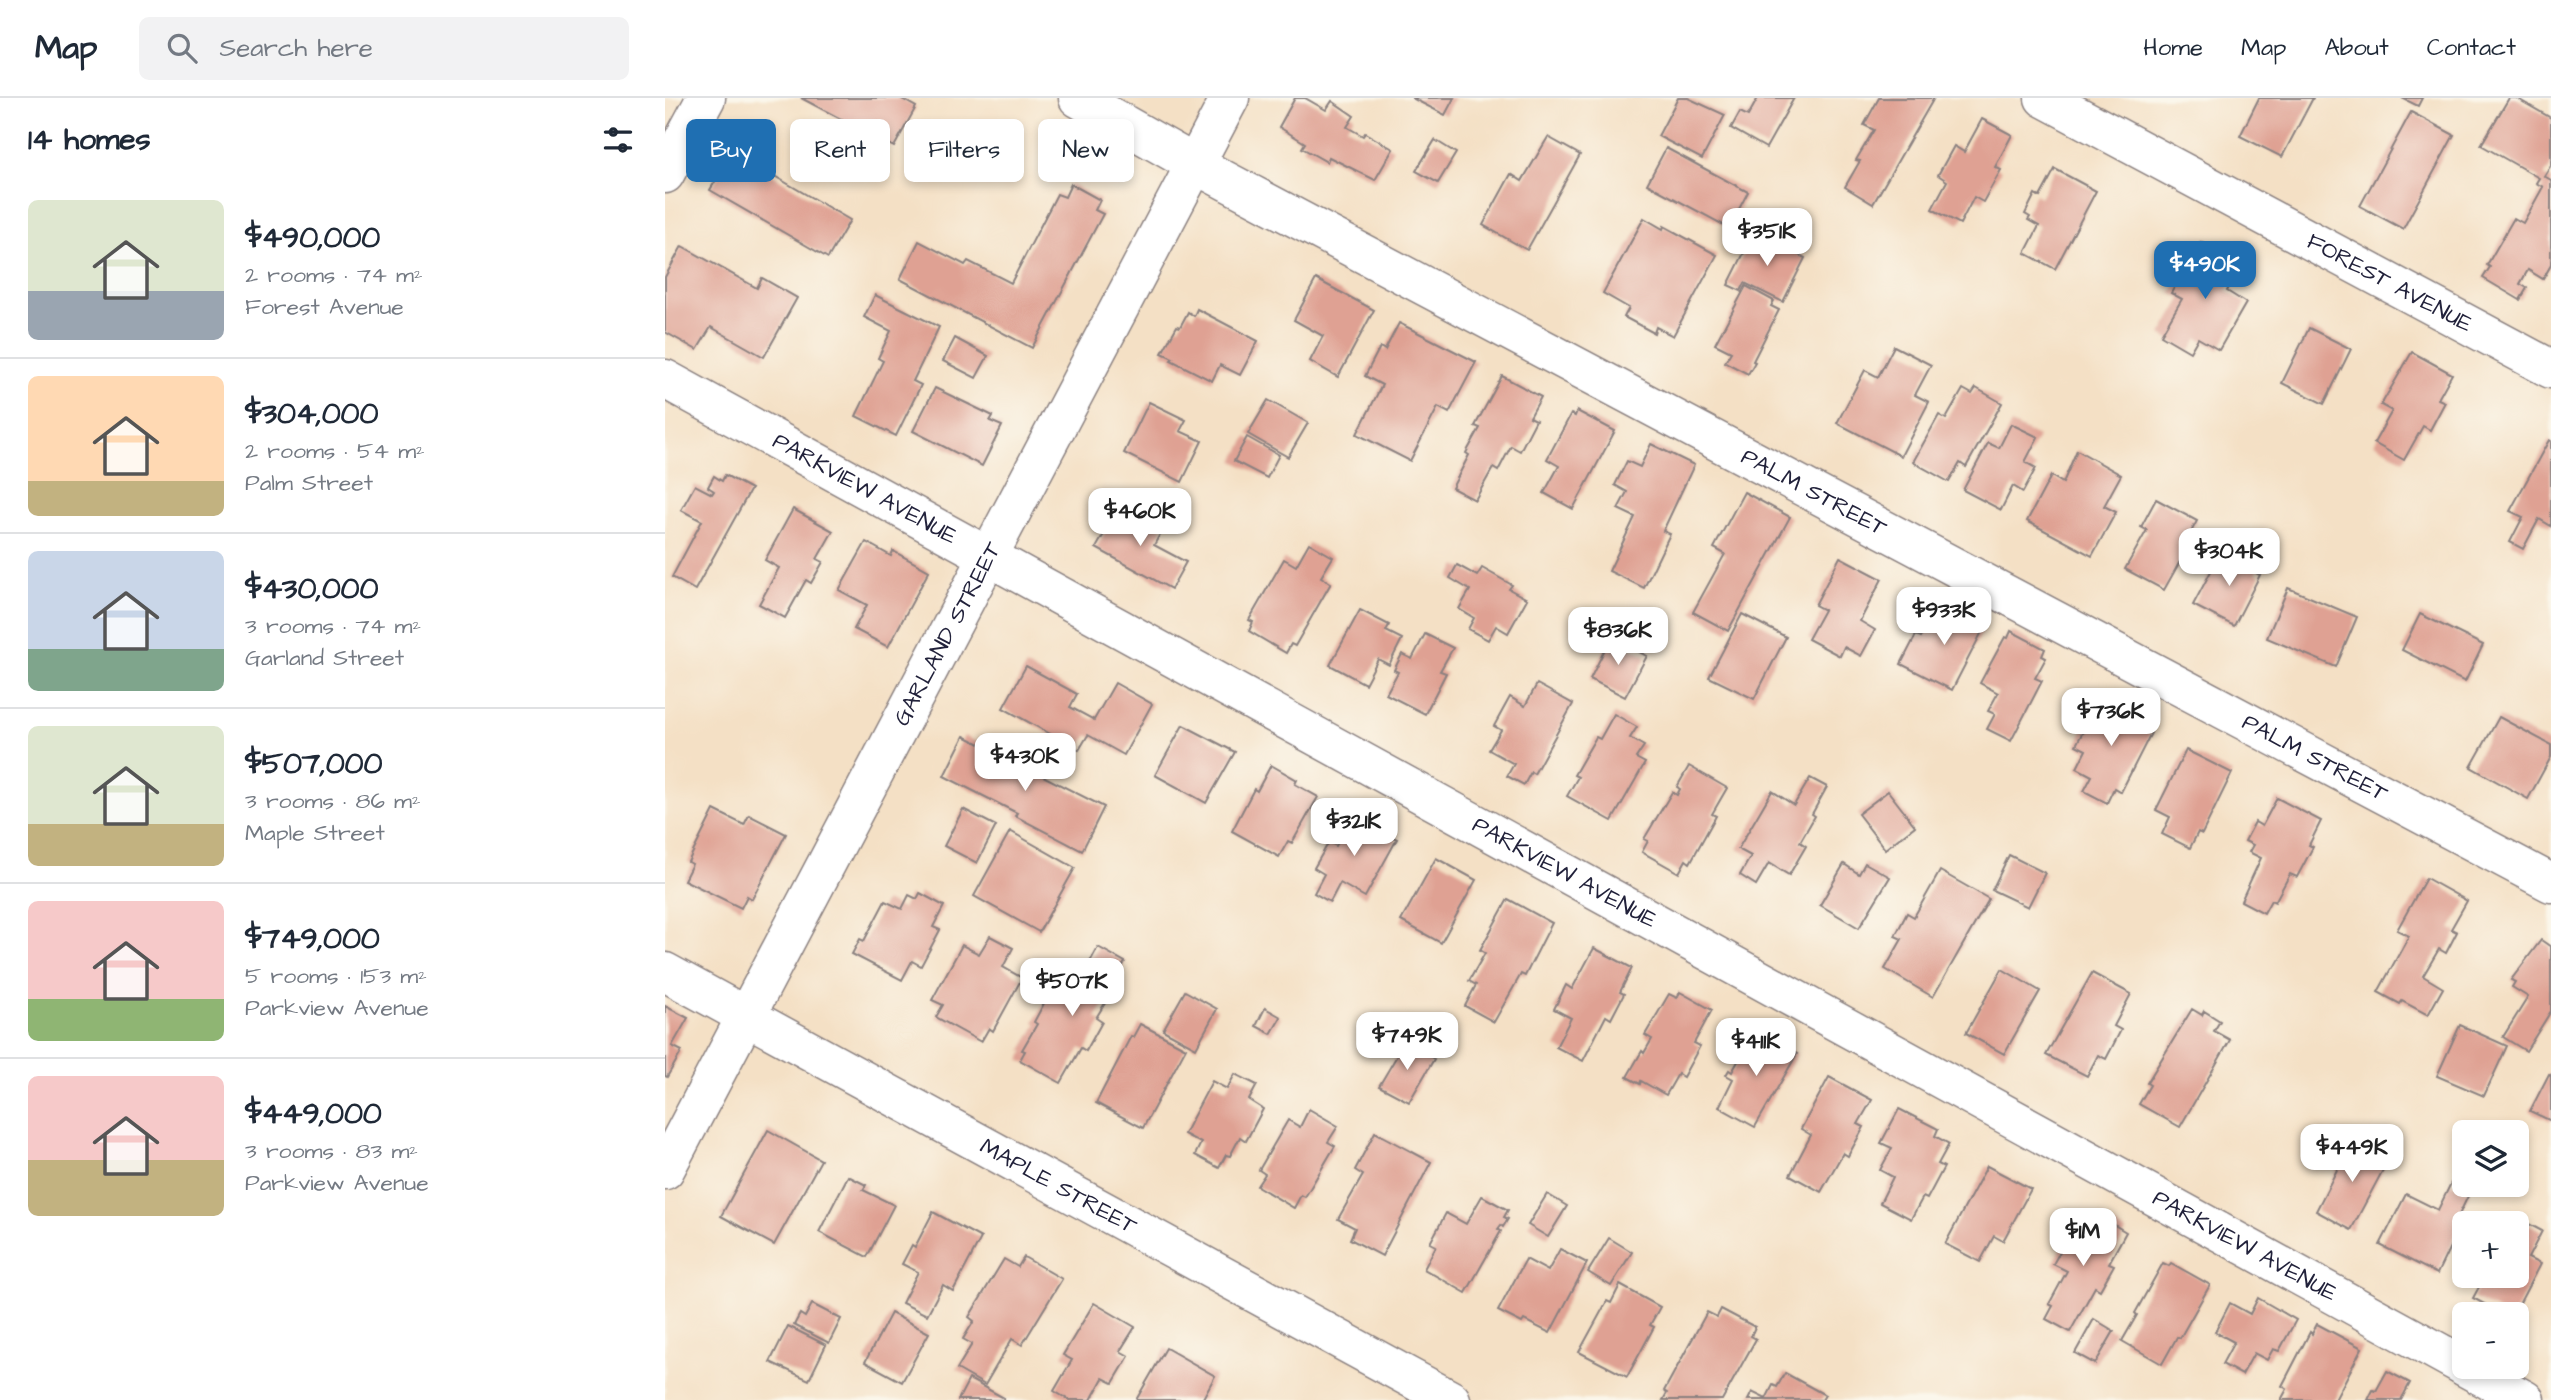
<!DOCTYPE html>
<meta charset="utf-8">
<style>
:root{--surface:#fff;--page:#f2f2f3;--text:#1f2937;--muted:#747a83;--line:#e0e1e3;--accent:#1f6fb2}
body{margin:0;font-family:"Architects Daughter",sans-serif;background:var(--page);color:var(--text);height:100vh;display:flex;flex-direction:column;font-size:26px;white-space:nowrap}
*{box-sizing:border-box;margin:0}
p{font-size:23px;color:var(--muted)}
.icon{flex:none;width:38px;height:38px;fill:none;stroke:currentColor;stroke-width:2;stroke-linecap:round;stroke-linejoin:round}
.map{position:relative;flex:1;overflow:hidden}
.sheet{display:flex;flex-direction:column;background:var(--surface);width:665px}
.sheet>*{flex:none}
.guide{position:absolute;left:21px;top:21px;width:665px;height:63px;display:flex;gap:14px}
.buttons{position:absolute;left:1787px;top:1022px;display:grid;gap:14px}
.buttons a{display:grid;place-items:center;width:77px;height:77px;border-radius:10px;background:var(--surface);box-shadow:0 4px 10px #0003;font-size:35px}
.price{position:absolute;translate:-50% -60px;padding:0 16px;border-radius:14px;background:#fff;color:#222;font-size:23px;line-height:46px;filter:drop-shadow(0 2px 4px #0008)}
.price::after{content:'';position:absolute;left:50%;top:42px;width:21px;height:16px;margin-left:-10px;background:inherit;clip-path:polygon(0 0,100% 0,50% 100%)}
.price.active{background:var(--accent);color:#fff}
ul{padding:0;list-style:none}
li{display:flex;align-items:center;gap:21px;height:175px;padding:0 28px}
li+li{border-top:2px solid var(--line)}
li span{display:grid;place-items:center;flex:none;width:196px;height:140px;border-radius:10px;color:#555}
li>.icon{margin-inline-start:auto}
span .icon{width:84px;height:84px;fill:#fffc;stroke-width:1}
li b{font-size:30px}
h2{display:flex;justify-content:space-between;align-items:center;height:84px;padding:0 28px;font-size:30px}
.chip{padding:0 24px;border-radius:10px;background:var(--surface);box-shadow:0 4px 10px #0003;font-size:24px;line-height:63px}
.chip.active{background:var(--accent);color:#fff}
header{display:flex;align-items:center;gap:42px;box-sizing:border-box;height:98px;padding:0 35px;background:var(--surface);border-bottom:2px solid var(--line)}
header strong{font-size:33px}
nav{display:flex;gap:38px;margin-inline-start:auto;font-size:24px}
.search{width:490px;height:63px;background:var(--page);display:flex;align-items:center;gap:18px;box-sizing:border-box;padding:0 24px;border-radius:10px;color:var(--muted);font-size:26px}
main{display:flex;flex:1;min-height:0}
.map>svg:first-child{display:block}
</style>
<header>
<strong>Map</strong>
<div class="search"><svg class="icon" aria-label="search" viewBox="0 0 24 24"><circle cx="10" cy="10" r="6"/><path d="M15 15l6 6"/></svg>Search here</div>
<nav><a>Home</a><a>Map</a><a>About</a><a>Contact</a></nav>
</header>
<main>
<section class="sheet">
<h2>14 homes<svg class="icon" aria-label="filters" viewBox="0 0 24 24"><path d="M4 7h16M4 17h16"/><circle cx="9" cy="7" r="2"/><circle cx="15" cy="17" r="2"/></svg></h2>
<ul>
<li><span style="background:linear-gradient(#dfe7d0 65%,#9aa5b1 0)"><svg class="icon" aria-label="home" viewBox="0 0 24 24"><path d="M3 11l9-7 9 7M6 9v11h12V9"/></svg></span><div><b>$490,000</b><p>2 rooms · 74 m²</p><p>Forest Avenue</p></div></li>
<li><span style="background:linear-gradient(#ffd9b3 75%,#c2b280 0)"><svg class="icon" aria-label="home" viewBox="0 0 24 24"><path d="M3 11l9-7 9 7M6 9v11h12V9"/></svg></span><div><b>$304,000</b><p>2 rooms · 54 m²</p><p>Palm Street</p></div></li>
<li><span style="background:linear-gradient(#c9d6e8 70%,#7fa58c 0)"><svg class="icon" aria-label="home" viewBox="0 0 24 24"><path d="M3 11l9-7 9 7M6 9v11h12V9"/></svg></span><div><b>$430,000</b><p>3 rooms · 74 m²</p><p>Garland Street</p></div></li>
<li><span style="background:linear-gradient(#dfe7d0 70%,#c2b280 0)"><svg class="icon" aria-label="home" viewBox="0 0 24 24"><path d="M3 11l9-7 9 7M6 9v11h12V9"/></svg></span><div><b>$507,000</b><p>3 rooms · 86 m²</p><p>Maple Street</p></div></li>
<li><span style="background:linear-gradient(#f6c9c9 70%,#8fb573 0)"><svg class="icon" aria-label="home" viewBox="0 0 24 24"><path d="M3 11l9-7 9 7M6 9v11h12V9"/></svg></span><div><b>$749,000</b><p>5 rooms · 153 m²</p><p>Parkview Avenue</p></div></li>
<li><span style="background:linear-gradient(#f6c9c9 60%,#c2b280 0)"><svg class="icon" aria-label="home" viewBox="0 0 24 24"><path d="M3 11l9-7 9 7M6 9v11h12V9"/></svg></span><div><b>$449,000</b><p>3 rooms · 83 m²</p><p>Parkview Avenue</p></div></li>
</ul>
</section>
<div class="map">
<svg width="1886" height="1302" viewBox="0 0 1886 1302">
<rect width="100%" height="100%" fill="#fbf7ec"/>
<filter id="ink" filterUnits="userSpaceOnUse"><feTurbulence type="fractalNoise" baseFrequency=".0143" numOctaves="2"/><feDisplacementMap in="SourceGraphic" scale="14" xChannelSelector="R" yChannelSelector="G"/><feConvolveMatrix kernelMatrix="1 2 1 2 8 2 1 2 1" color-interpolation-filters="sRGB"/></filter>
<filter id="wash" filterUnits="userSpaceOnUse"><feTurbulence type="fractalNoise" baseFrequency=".00686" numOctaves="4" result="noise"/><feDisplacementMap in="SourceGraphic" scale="28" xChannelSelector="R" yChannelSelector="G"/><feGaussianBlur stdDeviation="1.57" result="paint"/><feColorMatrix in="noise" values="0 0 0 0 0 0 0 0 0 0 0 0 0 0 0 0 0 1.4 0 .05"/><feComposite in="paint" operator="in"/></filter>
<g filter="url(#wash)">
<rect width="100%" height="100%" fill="#f4e0c5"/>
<g id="blocks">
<g fill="#dfa193">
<polygon points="136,0 235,0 251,9 229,49"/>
<polygon points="630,0 640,0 661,12 667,3 689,18 682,29 698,38 700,35 728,51 710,82 664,59 662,64 637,50 640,45 614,29"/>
<polygon points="747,0 789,0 780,17"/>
<polygon points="1013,0 1023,0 1060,17 1037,61 993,38"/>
<polygon points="1093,0 1129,0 1101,50 1066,30 1075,14 1083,18"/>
<polygon points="1214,0 1269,0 1208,106 1180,89 1195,63 1191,62 1209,32 1199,27"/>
<polygon points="1594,0 1648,0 1617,59 1575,38"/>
<polygon points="1737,0 1757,0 1753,8"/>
<polygon points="1844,0 1851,0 1886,20 1886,67 1879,78 1886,82 1886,167 1878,181 1863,172 1855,186 1862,190 1855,202 1818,180 1825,169 1822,167 1849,120 1858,125 1878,89 1871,85 1874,80 1816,47"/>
<polygon points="1746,14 1789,37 1738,131 1695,108"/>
<polygon points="1317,21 1347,37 1330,69 1336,72 1318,104 1309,99 1295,126 1267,111 1282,83 1273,77 1289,48 1299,54"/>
<polygon points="883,39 915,57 862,152 818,127 846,76 857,83"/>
<polygon points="770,42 791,55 773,85 751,73"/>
<polygon points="1001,50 1083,94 1064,130 982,86"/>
<polygon points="68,54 185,122 163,160 45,92"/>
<polygon points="1390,71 1431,93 1390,171 1360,155 1374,128 1363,122 1365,119 1360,116 1370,96 1375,99"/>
<polygon points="406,86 435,102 430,112 438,116 367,250 235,181 254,143 300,167 303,163 346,185 392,96 400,99"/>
<polygon points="979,120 998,131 999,128 1052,157 1008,238 991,229 989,235 959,219 964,210 938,195"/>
<polygon points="1089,135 1140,160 1118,204 1080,185 1076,193 1063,187"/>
<polygon points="1536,144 1576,168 1562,193 1581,205 1554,252 1533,240 1525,254 1496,237 1517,201 1506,195"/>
<polygon points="17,148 92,190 97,180 132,200 99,259 46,229 32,252 0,234 0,179"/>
<polygon points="651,181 709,212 673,279 645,263 658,238 629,222"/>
<polygon points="1081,188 1109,203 1106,208 1114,212 1088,263 1090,264 1083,276 1060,264 1066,254 1050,246"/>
<polygon points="210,197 274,229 248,283 256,287 231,338 191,318 218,263 213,260 226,233 199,219"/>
<polygon points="532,211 593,243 575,277 555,267 547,283 506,262 508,260 497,255 512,228 515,229 523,214 529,218"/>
<polygon points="734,225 811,264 784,315 773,309 745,363 692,336 717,287 700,278 715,249 720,252"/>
<polygon points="1644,230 1686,251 1659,306 1617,285"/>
<polygon points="290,240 323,258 311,280 278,263"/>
<polygon points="1229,248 1266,267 1250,297 1264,304 1236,358 1172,325 1200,272 1213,279"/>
<polygon points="1747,254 1787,276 1773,301 1780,304 1765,332 1758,328 1739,362 1709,345 1727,313 1716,307"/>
<polygon points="837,278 876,299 865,319 871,322 855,353 846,348 833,373 828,370 810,402 787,390 804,357 801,355 815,330 810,328"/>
<polygon points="270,290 328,318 325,323 337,328 317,368 248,333"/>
<polygon points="1311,290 1337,305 1301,369 1295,365 1284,384 1248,364 1274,317 1281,321 1298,291 1307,296"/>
<polygon points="603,302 643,325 623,359 583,336"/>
<polygon points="484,304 521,322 515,333 537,343 517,384 459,355"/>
<polygon points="912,313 950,333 908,411 879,395 894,368 882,361 906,316 910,318"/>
<polygon points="1346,326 1373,339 1360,364 1371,370 1358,394 1348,388 1336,412 1298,392 1323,345 1334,350"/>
<polygon points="582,339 614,357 602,380 569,363"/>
<polygon points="1884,342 1886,343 1886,428 1874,421 1858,451 1845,444 1858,419 1845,413"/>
<polygon points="986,346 1029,367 998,433 1005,436 979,490 944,473 970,419 953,411 962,394 950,387 962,363 975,369"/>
<polygon points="1412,352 1456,377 1439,408 1451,414 1427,458 1362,423 1386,378 1398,385"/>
<polygon points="60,377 86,391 30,492 7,479 37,423 16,412 30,387 47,396 49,393 43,389 49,378 57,383"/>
<polygon points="1079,394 1125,419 1063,533 1028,514 1060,456 1049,450"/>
<polygon points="1491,401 1532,423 1519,447 1523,449 1499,492 1460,471 1482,432 1476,429"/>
<polygon points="455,408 498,431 489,447 521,464 506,491 431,450"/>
<polygon points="128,411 168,433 152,461 158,464 146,485 141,482 120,520 94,506 114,470 100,462"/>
<polygon points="201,444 226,458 228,453 264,473 223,549 189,531 202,507 174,492"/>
<polygon points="644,445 668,459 656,479 666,485 630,548 626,546 621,555 584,533 588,524 584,522 619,461 631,468"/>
<polygon points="1576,452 1597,462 1591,475 1595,477 1569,528 1528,507 1553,460 1568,468"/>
<polygon points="1175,459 1217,481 1195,523 1210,532 1196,558 1179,549 1175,558 1143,541 1159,512 1150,507"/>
<polygon points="792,467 812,478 817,470 847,487 844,491 862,501 843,535 831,528 823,542 803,531 809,520 794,511 805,492 785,480"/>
<polygon points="1623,490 1692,519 1671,569 1602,540"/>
<polygon points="1281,508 1320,528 1287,592 1236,566 1251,537 1256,539 1272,510 1279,514"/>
<polygon points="695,512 724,527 721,533 737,541 724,567 713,561 700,586 665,567"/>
<polygon points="1077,516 1121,539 1089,601 1044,579"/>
<polygon points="1755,516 1818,547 1800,584 1737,552"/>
<polygon points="1346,533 1380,551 1377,558 1381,560 1370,580 1377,583 1346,643 1322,631 1330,616 1323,613 1333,595 1315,585 1340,539 1343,540"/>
<polygon points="760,536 788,550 775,573 781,575 760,616 721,596 733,574 729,572 737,556 747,561"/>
<polygon points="946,539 982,558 960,599 925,581"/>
<polygon points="361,568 412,596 405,609 429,622 450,585 487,606 459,657 423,637 414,652 338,610"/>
<polygon points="872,586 908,606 869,676 866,674 859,687 842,678 849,666 824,652 836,632 829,628 845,599 860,608"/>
<polygon points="1437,597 1474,616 1470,622 1476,626 1474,629 1486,635 1456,694 1449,690 1442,705 1419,693 1427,678 1412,670 1421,652 1411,647"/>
<polygon points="949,616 972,629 965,640 979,648 971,660 980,665 947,723 902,698 913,679 909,677 931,639 935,641"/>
<polygon points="1834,619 1886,647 1886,659 1863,701 1806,669"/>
<polygon points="518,627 570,654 541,705 490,677"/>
<polygon points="299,638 439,709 417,753 350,718 352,715 279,678"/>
<polygon points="1521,652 1567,675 1537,736 1533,734 1525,750 1497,736 1505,719 1491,712"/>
<polygon points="606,667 632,682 630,686 653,699 627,745 623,743 614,759 567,733 589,691 592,693"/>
<polygon points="1024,668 1062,690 1047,716 1051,718 1025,765 1021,762 1014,775 977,754 983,743 979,741 1007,694 1012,697 1015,691 1012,689"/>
<polygon points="1145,680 1162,689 1147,716 1150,718 1135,744 1141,748 1124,777 1104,765 1091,787 1075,777 1086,758 1073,751 1107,693 1129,707"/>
<polygon points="1223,693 1250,728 1220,751 1193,716"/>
<polygon points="1612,700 1656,723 1644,747 1648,749 1632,779 1625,776 1610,804 1606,802 1599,815 1576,803 1596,760 1584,754 1588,747 1580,743 1590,724 1597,728"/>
<polygon points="298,711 331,728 312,765 279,748"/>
<polygon points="49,712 79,727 84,717 121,736 87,801 82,798 76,810 19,782 27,766 23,764"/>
<polygon points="691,712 715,727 714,732 732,741 700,799 675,785 665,804 649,795 659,776 649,770 664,744 671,748"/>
<polygon points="345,733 410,770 374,834 309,798"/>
<polygon points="1344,757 1380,775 1363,809 1327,792"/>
<polygon points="771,760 811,782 776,845 736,823"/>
<polygon points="1200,765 1225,779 1194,830 1155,807 1179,766 1194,776"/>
<polygon points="1275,773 1324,801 1268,899 1220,871 1237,841 1230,838 1242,815 1249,819"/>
<polygon points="1761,780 1802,803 1786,831 1792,834 1781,855 1774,851 1758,878 1778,890 1763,917 1737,903 1735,906 1713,894 1744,838 1732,832"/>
<polygon points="255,795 279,808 268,829 275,832 256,868 247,863 237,882 187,856 195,841 199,843 220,803 237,811 244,797 252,801"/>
<polygon points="843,801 887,825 860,878 856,876 829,924 800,908 811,887 804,883 820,855 815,852"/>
<polygon points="325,838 348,850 338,869 357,880 328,933 324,930 316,944 271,919 278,907 267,902 297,847 314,856"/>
<polygon points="1876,842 1886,849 1886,913 1861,953 1838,939 1863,899 1847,889 1850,884 1846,882"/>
<polygon points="433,849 460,864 448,885 451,887 431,920 437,924 421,953 416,950 396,985 355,962 360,953 357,952 372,926 369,924 385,894 400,902 417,872 420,873"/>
<polygon points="929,850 967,870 955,894 959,896 946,921 941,918 918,963 891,949 906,920 889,911 901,887 907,891"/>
<polygon points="1337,871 1375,893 1339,956 1301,935"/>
<polygon points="1427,875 1466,896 1449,928 1456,932 1441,961 1433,957 1422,978 1381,957"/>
<polygon points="520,893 552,911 531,950 498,932"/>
<polygon points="1015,894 1047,912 1029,945 1035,948 1018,979 1013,976 1001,997 976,983 975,986 962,979 977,953 979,955 987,941 980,937 1004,896 1012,900"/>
<polygon points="0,908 23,920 7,948 17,953 2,979 0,978"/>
<polygon points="600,910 616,919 606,936 591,928"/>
<polygon points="1527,911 1537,917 1539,913 1555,923 1549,933 1565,942 1515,1029 1474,1006 1485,987 1482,985"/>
<polygon points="475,926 521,950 478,1030 431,1005 466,938 468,939"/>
<polygon points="1795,927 1842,948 1819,998 1772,978"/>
<polygon points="1090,933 1132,956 1090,1029 1054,1009 1068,981 1061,977 1064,972 1067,974"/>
<polygon points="740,944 769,961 744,1004 714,988"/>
<polygon points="570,976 592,987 584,1002 598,1011 581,1043 575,1039 565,1058 561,1057 554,1070 530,1057 536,1045 519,1036 547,983 562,991"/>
<polygon points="1884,976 1886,977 1886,1023 1865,1013"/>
<polygon points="1164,979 1207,1002 1193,1026 1199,1029 1183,1058 1178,1055 1156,1094 1125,1077 1146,1037 1136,1031"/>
<polygon points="644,1011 673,1028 663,1044 670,1048 640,1099 636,1097 629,1110 592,1088 600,1076 594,1072 623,1022 635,1029"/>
<polygon points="1234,1011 1273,1031 1270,1038 1284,1046 1273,1066 1279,1069 1262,1101 1258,1099 1246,1121 1215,1105 1228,1079 1215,1072 1227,1050 1216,1045"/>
<polygon points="103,1032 156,1062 109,1147 56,1118"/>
<polygon points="710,1034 766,1064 717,1158 685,1141 690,1130 673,1121 698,1077 690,1072"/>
<polygon points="1699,1038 1717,1048 1708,1064 1719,1070 1686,1132 1651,1113 1683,1050 1691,1054"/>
<polygon points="1322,1068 1366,1091 1338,1143 1329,1138 1315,1164 1280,1146"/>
<polygon points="183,1078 201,1087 198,1092 229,1107 202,1159 154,1134"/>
<polygon points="1786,1085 1805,1094 1791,1123 1796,1126 1772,1176 1715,1147 1741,1096 1773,1112"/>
<polygon points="882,1096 902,1108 883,1139 863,1127"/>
<polygon points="817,1098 843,1112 839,1119 843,1121 838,1129 836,1127 833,1131 836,1133 801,1195 759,1171 771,1148 765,1145 781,1115 801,1126"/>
<polygon points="268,1114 316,1140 288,1193 278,1187 262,1217 237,1205 253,1174 237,1166 247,1147 250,1149"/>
<polygon points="1416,1116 1438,1128 1441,1122 1461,1134 1444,1165 1449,1167 1435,1192 1430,1189 1405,1234 1381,1221 1388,1208 1384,1206 1402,1173 1388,1166"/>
<polygon points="1860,1124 1877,1133 1863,1160 1875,1166 1849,1216 1838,1216 1808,1200 1820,1178 1852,1178 1852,1139"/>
<polygon points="944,1140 967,1154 946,1188 923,1174"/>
<polygon points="895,1151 922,1165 885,1235 859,1222 857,1225 833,1213 861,1161 883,1173"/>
<polygon points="359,1159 397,1181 357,1247 347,1241 320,1287 292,1271 307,1246 298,1241 309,1223 304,1219 339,1161 353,1169"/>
<polygon points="1498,1165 1504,1168 1506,1165 1545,1187 1515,1240 1512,1239 1497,1266 1457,1243 1472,1217 1470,1215"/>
<polygon points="955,1187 995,1209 985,1227 989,1229 962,1279 914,1254 942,1203 946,1205"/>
<polygon points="1593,1200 1631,1222 1614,1253 1608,1251 1602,1262 1589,1255 1577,1277 1557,1266 1569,1244 1550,1234 1565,1205 1585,1216"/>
<polygon points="429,1205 470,1229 455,1253 464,1258 448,1285 438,1280 426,1302 404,1302 389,1293 407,1262 398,1257"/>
<polygon points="147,1206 176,1221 164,1245 129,1227 135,1216 140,1219"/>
<polygon points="1056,1211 1090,1229 1086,1238 1091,1241 1057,1302 998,1302 1002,1295 999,1293 1042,1214 1052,1219"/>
<polygon points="226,1215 264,1235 237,1284 200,1264"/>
<polygon points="1429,1221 1449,1233 1430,1266 1410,1255"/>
<polygon points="1652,1226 1697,1250 1670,1302 1616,1302 1622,1291 1617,1288 1645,1234 1647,1236"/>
<polygon points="123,1228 161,1247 144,1282 105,1264"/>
<polygon points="501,1250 550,1278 537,1302 471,1302"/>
<polygon points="1722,1273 1745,1285 1736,1302 1703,1302 1708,1292 1711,1293"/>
<polygon points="1120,1275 1160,1297 1157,1302 1083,1302 1087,1294 1101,1301 1108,1287 1112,1289"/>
<polygon points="304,1281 339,1300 338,1302 293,1302"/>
</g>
</g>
</g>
<g filter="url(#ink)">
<use href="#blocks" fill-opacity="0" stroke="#8b8180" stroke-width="2"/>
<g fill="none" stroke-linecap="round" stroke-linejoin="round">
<g stroke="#8b8180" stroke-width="41">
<g id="minor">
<path id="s1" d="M413,0L531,67L1886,785"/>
<path id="s2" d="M1379,0L1886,271"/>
<polyline points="0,76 41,0"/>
<path id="s3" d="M0,281L1799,1268"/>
<path id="s4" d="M0,874L786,1302"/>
<path id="s5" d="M0,1072L565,0"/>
<polyline points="1800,1269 1860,1302"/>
</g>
</g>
<use href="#minor" stroke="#fff" stroke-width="38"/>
</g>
</g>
<g text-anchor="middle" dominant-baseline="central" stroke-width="5" stroke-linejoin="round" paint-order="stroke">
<g font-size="23" fill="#22223b" stroke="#fbf7ec">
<text stroke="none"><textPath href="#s2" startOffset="392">FOREST AVENUE</textPath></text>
<text stroke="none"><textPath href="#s3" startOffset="228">PARKVIEW AVENUE</textPath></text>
<text stroke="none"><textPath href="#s1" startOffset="835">PALM STREET</textPath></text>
<text stroke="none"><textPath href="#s5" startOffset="606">GARLAND STREET</textPath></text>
<text stroke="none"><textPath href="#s1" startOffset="1402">PALM STREET</textPath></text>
<text stroke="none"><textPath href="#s3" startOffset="1026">PARKVIEW AVENUE</textPath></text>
<text stroke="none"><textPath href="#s4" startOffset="448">MAPLE STREET</textPath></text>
<text stroke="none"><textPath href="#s3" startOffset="1802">PARKVIEW AVENUE</textPath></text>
</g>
</g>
</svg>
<div class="buttons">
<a><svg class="icon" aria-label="layers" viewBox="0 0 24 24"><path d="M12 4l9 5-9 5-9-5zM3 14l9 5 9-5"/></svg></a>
<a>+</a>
<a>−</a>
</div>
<b class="price" style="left:1102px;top:170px">$351K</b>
<b class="price active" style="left:1540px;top:203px">$490K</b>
<b class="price" style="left:475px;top:450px">$460K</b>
<b class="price" style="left:1564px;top:490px">$304K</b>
<b class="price" style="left:1279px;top:549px">$933K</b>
<b class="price" style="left:953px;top:569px">$836K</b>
<b class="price" style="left:1446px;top:650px">$736K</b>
<b class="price" style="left:360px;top:695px">$430K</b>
<b class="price" style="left:689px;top:760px">$321K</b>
<b class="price" style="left:407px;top:920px">$507K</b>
<b class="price" style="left:742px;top:974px">$749K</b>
<b class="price" style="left:1091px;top:980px">$411K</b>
<b class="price" style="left:1687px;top:1086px">$449K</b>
<b class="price" style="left:1418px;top:1170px">$1M</b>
<div class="guide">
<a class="chip active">Buy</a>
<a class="chip">Rent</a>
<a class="chip">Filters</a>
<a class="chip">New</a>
</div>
</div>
</main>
